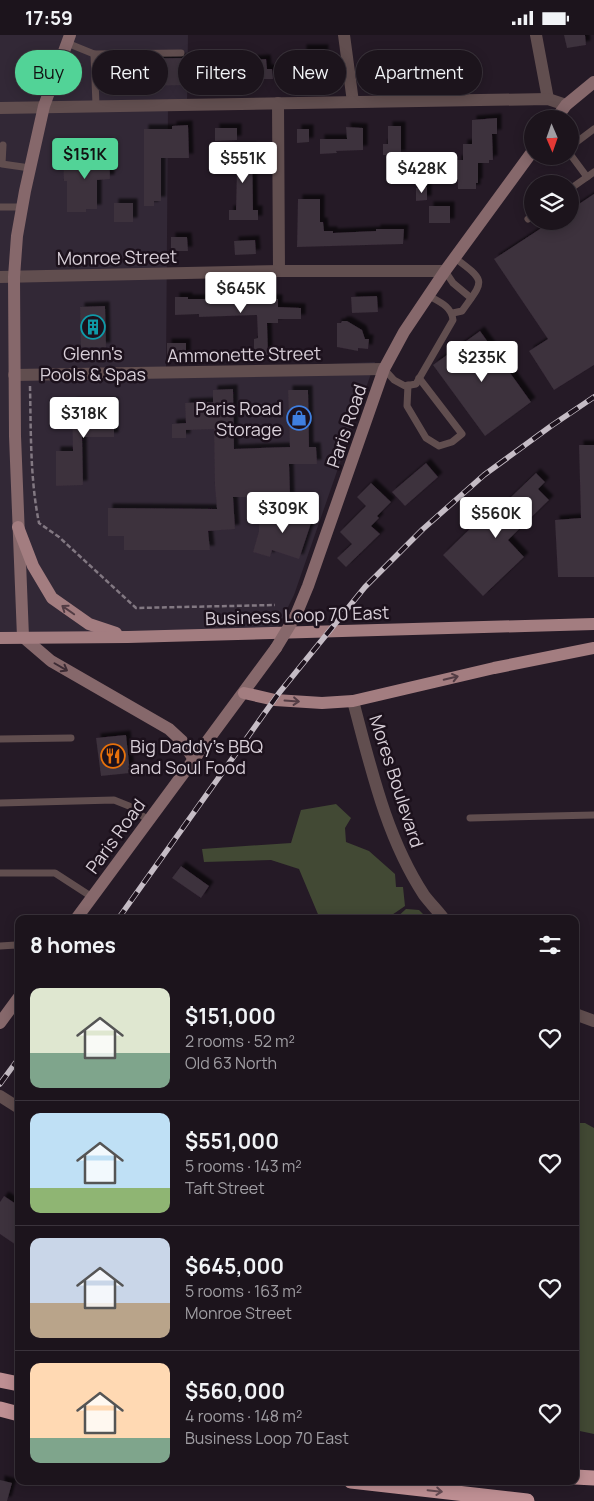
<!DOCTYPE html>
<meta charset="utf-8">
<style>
:root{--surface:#1c141c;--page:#292129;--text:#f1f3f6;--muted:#a09ea3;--line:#3a333b;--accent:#52d397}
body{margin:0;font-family:Manrope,sans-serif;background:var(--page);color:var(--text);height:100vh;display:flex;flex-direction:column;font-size:19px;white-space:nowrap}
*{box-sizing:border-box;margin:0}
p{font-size:16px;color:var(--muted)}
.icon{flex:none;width:28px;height:28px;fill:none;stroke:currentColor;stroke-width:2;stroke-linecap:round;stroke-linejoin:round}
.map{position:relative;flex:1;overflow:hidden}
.details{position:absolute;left:15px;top:880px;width:564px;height:570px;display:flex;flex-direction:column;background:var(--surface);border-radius:10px;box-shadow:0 2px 12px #0003,0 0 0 1px var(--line)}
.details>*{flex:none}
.hud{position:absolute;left:15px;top:15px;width:565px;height:45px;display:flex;gap:10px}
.needle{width:32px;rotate:178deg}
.fabs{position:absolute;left:524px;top:75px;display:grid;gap:10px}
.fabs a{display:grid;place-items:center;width:55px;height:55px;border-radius:50%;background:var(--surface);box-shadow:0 2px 12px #0003,0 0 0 1px var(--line);font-size:25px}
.price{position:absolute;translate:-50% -42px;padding:0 11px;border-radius:5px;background:#fff;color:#222;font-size:16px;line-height:32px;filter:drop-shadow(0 1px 2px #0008)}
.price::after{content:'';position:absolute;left:50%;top:30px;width:15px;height:11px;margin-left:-8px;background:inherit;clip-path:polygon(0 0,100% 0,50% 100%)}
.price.active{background:var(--accent);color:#111}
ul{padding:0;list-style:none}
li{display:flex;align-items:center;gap:15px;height:125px;padding:0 15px}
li+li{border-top:1px solid var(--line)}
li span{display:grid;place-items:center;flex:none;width:140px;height:100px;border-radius:10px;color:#555}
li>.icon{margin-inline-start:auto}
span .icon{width:60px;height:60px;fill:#fffc;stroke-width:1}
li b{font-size:21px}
h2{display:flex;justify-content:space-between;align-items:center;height:60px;padding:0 15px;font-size:21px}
.pill{padding:0 18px;border-radius:22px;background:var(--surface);box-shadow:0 2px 12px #0003,0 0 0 1px var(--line);font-size:18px;line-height:45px}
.pill.active{background:var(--accent);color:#111}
.status{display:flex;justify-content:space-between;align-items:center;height:35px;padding:0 25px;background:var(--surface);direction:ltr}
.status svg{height:14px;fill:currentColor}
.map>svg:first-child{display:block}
</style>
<div class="status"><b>17:59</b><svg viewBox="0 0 49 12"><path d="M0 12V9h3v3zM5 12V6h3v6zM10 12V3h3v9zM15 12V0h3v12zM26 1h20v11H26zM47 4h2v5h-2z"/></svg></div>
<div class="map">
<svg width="594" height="1466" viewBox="0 0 594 1466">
<defs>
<filter id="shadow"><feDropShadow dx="4.5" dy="-4.5" stdDeviation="1" flood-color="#0009"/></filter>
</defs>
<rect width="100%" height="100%" fill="#251a26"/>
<polygon fill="#322836" points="0,0 188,0 187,71 168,72 166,336 375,327 294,560 276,596 0,601"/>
<g fill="#424934">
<polygon points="336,769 351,783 345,793 346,807 369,816 395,839 396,852 403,852 405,871 386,884 320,884 299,834 271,825 204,827 202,814 291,808 301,775"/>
<polygon points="406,874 419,875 428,884 395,884"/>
<polygon points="575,1088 585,1088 594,1093 594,1399 575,1395"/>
</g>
<g fill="#3c303c" filter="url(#shadow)">
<polygon points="564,0 585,0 586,10 567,13"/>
<polygon points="302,14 324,14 323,43 307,43 307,29 302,29"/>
<polygon points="183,23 184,50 102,52 102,24"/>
<polygon points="208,24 225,24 224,44 210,44"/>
<polygon points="266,24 267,34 272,34 273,44 251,44 252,25"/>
<polygon points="497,83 497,99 492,99 493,125 489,125 489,128 478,128 478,148 476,148 476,154 458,154 457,125 463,125 463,109 472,109 472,85"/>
<polygon points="188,90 189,123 161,123 161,166 154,166 154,171 144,171 144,94 172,94 172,91"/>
<polygon points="388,91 401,91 401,120 383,120 383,109 388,109"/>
<polygon points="346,92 363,93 363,115 336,116 337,118 320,119 320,104 347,104"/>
<polygon points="215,93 237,93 237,105 215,106"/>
<polygon points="297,94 309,94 309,107 297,108"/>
<polygon points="230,112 252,112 253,175 258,175 258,185 229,185 229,175 236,175 237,134 230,134"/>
<polygon points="109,118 110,144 97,145 97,174 86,174 86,177 67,177 67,146 64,146 63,123 74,122 74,119"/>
<polygon points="427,152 427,165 416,166 416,153"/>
<polygon points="594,159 594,330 554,355 529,316 548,304 494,224 552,186 570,186 570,175"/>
<polygon points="298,164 320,164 320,187 323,187 324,196 333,196 333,198 376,196 376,194 404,194 403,209 297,212"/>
<rect x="114" y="168" width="19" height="19"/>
<rect x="429" y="171" width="21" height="17"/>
<polygon points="171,202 187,202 188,216 171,216"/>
<polygon points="255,205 256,219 235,220 234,206"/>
<polygon points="377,261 378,277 352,278 351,262"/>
<polygon points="175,262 188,262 188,264 278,264 278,272 301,273 301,284 278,284 278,288 267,288 268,320 254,321 254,304 258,303 257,280 199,282 199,279 175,280"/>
<polygon points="105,271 106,312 81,312 80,272"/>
<polygon points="342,286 347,286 362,295 365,304 369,304 368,314 358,313 358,316 337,312 337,288 341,288"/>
<polygon points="480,296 531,367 485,401 433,330"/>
<rect x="167" y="308" width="19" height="14"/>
<polygon points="233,354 234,414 290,412 288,355 308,355 309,412 316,412 317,429 289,429 290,462 233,462 235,494 208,496 210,515 124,515 124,501 108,501 108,473 217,474 215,451 214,394 186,395 186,403 172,403 172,389 186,388 185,368 213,367 213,355"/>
<polygon points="72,367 114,367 114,402 82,402 83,450 56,451 56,416 73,416"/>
<polygon points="579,410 594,410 594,542 558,542 555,485 581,483"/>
<polygon points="426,428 438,442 405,471 392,457"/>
<polygon points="536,438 545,447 538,454 549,465 508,505 524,522 483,561 443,520 484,480 488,484"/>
<polygon points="371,448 391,467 377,481 379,483 371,491 380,499 346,532 337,523 352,509 340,497 366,471 357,462"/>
<polygon points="314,479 299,524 272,515 270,522 253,517 259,496 259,481"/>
<polygon points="126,700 130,738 101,741 96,703"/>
<polygon points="181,831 209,851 201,863 172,843"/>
<polygon points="4,1161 19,1171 19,1212 0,1199 0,1167"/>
<polygon points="0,1445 12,1448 7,1466 0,1466"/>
</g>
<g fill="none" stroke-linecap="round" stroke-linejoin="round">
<path stroke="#827882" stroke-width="2.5" stroke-dasharray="5 2.5" stroke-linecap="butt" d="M30,351C31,397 30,444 39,488L59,502L136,573L275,570"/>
<g stroke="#614e4f" stroke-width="7">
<polyline points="67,8 94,19 181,18"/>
<polyline points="94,19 96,70"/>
<polyline points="3,110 2,129 30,133"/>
<polyline points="570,112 594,94"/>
<polyline points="570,119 587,142 570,154"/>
<polyline points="587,142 594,137"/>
<polyline points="0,172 22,172"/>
<polyline points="528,184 532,181"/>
<polyline points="445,236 453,248 471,263"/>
<path d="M453,278L462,276C484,245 487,247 455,223"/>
<path d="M384,334L394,345L405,351L416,349L453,285C452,272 440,267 429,261"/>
<polyline points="408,350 407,371 426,403 439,411 452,407 462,399 419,343"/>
<polyline points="0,704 71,703"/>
<polyline points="0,768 114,765 129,771 148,785"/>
<polyline points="470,783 594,780"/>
<polyline points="0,838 55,838 92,862"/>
<polyline points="0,911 16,910 19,912"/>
</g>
<g stroke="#614e4f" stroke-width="12">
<polyline points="344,0 353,67"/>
<polyline points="536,0 548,64"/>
<polyline points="278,68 279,236"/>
<polyline points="0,73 548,64 566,70"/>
<polyline points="0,242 279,236 445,236"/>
<path d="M353,666C371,733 386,802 424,860C430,868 438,876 444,884"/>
<polyline points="575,979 594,986"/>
<polyline points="0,1061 19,1073"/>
</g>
<polyline stroke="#614e4f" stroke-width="12" points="14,340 384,334"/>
<g stroke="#86686b" stroke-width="12">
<polyline points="70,0 44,71 25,156 17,201 14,242 15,401 23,602 51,626 169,694 182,706 193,723"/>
<polyline points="556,84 566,70 594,47"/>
<polyline points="296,580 308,551 384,334 404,297 445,236 532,117"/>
<polyline points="76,884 276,613"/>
<polyline points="0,988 19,962"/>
</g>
<g stroke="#a37d80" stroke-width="12">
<polyline points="18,492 33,531 52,563 89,589 116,598"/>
<polyline points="0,603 128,602 594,589"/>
<polyline points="244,658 275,665 322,668 353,666 494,633 594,613"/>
</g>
<g stroke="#be8f93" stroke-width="15">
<polyline points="0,1345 19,1349"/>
<polyline points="0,1374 19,1379"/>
<polyline points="575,1442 594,1443"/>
<polyline points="351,1446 527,1466"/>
</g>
<g stroke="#c5bcc5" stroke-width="5.5">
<g id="rail">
<polyline points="118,884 279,658 365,552 423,494 484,440 551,391 594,362"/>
<polyline points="0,1049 19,1023"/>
</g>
</g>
<use href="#rail" stroke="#1c111c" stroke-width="4" stroke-dasharray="11" stroke-linecap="butt"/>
<polyline stroke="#86686b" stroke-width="12" points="276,613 296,580"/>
</g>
<defs><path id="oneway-shaft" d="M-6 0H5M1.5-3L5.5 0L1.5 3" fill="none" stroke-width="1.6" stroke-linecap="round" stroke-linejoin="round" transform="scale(1.25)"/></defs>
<g stroke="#523c44">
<use href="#oneway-shaft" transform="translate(68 575) rotate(-145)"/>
<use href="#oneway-shaft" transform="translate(451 643) rotate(-13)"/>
<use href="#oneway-shaft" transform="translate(292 666) rotate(4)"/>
</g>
<use stroke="#3c2b34" href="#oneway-shaft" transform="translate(61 632) rotate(30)"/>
<use stroke="#654a52" href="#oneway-shaft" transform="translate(435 1456) rotate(6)"/>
<defs>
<g id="building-ring" transform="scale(1.25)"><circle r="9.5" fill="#1c111c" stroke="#0f9aa8" stroke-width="1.5"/><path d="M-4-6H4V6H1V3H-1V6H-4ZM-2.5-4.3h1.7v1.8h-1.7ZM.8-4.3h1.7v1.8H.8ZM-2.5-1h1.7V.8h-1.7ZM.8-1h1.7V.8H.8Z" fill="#0f9aa8"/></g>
<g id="shop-ring" transform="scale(1.25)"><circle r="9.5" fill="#1c111c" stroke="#3f7fe0" stroke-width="1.5"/><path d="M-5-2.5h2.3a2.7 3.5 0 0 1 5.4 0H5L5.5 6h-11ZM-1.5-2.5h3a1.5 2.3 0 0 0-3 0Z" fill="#3f7fe0"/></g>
<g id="restaurant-ring" transform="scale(1.25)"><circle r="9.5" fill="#1c111c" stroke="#e8710a" stroke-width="1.5"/><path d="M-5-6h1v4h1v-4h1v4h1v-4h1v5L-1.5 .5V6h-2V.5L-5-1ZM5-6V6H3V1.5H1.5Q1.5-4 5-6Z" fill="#e8710a"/></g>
</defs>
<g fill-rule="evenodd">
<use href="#building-ring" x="93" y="292"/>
<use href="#shop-ring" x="299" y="383"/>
<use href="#restaurant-ring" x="113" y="721"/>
</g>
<g text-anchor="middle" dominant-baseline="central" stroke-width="5" stroke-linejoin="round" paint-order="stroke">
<g font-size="18" fill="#d8cfd8" stroke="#1c111c">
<text transform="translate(117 222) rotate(-1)">Monroe Street</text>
<text transform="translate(244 319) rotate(-1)">Ammonette Street</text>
<text transform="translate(346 391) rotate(-71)">Paris Road</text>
<text transform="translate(297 580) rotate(-2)">Business Loop 70 East</text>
<text transform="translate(397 746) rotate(72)">Mores Boulevard</text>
<text transform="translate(115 801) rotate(-54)">Paris Road</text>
</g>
<g font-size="18" fill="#d8cfd8" stroke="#1c111c">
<text x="93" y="318">Glenn's<tspan x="93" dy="21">Pools &amp; Spas</tspan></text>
<text x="282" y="373" text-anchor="end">Paris Road<tspan x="282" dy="21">Storage</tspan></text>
<text x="130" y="711" text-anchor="start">Big Daddy's BBQ<tspan x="130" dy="21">and Soul Food</tspan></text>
</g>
</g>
</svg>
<div class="fabs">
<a><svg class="needle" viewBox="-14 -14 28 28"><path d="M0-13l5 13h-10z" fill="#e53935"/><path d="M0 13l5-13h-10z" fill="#a09ea3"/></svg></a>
<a><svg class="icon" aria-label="layers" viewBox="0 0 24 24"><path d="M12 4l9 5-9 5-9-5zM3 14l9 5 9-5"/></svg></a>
</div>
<b class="price active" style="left:85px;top:145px">$151K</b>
<b class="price" style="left:243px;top:149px">$551K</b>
<b class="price" style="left:422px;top:159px">$428K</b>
<b class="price" style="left:241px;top:279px">$645K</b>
<b class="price" style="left:482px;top:348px">$235K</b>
<b class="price" style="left:84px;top:404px">$318K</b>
<b class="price" style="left:283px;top:499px">$309K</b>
<b class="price" style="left:496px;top:504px">$560K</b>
<div class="hud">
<a class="pill active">Buy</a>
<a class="pill">Rent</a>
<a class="pill">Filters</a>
<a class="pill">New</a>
<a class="pill">Apartment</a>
</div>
<section class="details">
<h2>8 homes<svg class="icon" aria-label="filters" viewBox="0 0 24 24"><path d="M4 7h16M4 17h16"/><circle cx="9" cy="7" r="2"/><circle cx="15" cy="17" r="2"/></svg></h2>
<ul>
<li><span style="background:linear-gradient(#dfe7d0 65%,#7fa58c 0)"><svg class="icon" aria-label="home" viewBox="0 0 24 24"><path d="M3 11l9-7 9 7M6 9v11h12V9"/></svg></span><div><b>$151,000</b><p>2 rooms · 52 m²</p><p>Old 63 North</p></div><svg class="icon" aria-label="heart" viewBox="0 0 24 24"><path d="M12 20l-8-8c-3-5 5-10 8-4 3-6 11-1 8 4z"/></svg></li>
<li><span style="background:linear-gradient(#bfe0f5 75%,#8fb573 0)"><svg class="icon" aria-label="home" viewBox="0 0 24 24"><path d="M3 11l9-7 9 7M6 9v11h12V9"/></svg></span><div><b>$551,000</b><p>5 rooms · 143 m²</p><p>Taft Street</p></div><svg class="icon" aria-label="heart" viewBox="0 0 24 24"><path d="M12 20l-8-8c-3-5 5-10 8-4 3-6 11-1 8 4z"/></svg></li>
<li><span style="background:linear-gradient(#c9d6e8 65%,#b9a48a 0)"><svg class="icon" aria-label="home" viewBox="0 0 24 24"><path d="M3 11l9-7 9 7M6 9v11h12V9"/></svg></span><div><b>$645,000</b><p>5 rooms · 163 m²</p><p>Monroe Street</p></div><svg class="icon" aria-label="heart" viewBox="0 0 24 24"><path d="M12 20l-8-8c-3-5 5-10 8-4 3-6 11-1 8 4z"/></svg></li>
<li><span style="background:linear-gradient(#ffd9b3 75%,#7fa58c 0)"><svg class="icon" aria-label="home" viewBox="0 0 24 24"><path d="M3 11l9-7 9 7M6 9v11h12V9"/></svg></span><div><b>$560,000</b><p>4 rooms · 148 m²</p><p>Business Loop 70 East</p></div><svg class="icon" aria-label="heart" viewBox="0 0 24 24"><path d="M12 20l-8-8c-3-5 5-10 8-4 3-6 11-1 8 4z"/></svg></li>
</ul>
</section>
</div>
